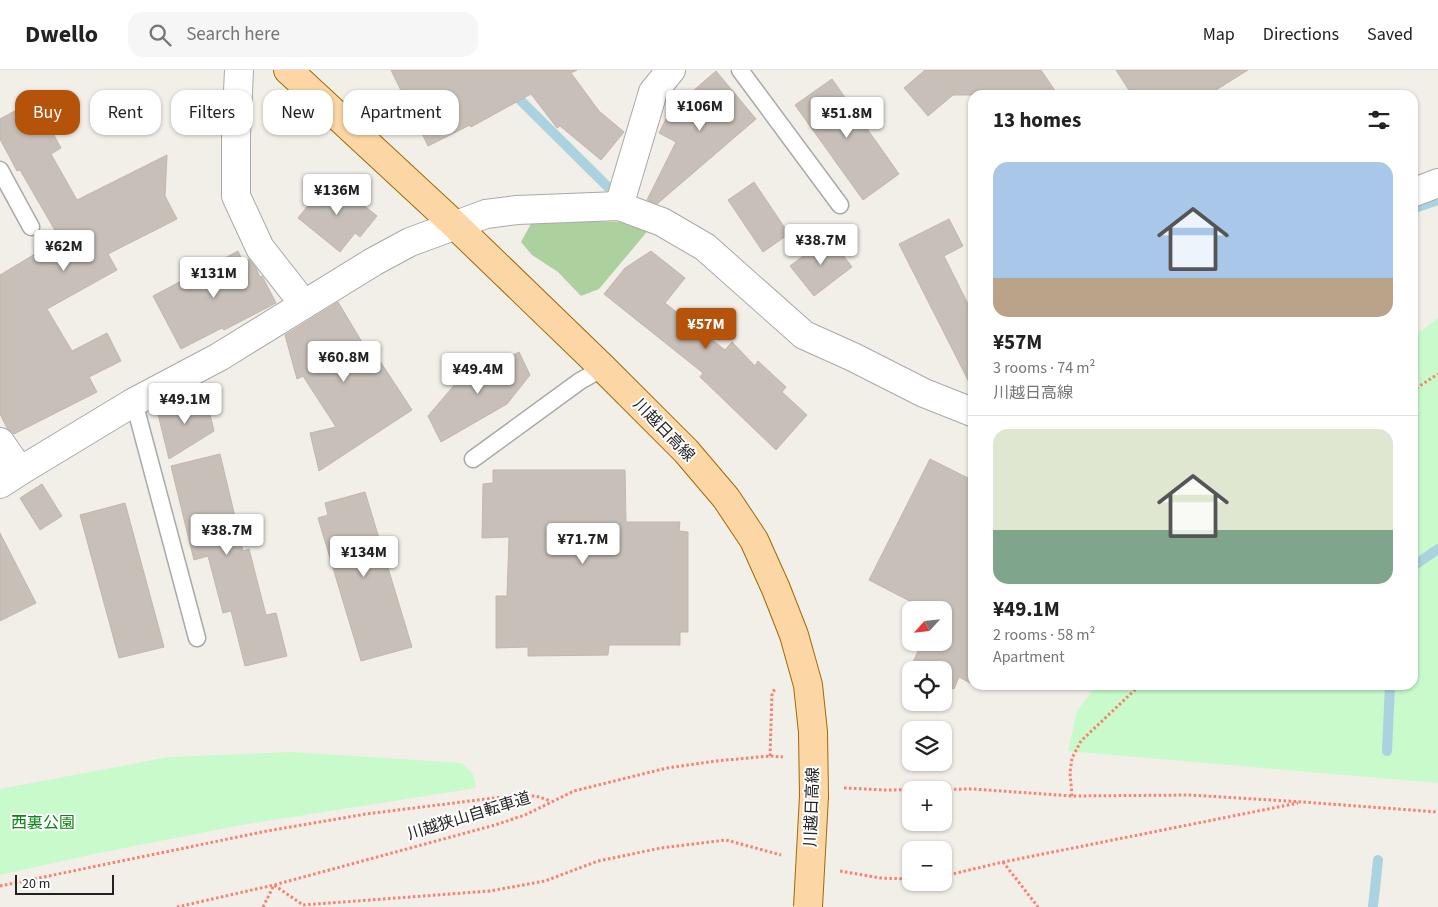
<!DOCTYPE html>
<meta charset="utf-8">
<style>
:root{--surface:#fff;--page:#f6f6f6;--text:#222;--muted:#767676;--line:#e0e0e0;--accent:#b45309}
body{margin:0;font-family:"Source Sans 3","Noto Sans JP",sans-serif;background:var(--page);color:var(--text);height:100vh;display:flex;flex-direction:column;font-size:19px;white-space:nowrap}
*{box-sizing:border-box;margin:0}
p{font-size:16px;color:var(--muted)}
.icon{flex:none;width:28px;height:28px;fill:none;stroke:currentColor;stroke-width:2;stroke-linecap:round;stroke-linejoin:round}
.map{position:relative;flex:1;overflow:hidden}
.drawer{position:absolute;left:968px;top:20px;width:450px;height:600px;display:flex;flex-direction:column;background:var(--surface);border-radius:15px;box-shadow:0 1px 4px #0004}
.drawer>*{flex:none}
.guide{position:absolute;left:15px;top:20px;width:475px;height:45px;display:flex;gap:10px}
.needle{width:32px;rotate:243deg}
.fabs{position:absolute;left:902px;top:531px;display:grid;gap:10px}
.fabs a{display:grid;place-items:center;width:50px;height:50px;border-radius:10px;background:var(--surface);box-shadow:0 1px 4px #0004;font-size:25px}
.scale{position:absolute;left:15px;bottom:12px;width:99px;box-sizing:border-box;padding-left:5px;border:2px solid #222;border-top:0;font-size:14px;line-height:18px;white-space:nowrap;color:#222;-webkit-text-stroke:4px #fff;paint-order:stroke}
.price{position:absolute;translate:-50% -42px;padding:0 11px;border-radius:5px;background:#fff;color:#222;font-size:16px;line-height:32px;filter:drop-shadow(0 1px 2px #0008)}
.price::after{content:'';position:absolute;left:50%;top:30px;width:15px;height:11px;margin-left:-8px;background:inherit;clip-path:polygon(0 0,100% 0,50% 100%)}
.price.on{background:var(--accent);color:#fff}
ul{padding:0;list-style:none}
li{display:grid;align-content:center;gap:10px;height:265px;padding:0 25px}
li+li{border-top:1px solid var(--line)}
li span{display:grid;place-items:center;height:155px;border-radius:15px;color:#555}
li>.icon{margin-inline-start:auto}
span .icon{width:90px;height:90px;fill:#fffc;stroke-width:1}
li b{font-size:21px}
h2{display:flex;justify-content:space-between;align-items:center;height:60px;padding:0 25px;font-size:21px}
.pill{padding:0 18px;border-radius:15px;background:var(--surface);box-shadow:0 1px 4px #0004;font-size:18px;line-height:45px}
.pill.on{background:var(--accent);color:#fff}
header{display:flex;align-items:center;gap:30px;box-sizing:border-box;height:70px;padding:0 25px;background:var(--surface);border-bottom:1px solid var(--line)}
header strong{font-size:24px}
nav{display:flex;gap:28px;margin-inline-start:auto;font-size:18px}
.search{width:350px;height:45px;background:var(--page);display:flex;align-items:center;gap:12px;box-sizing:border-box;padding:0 18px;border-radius:15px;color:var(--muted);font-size:19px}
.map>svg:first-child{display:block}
</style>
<header>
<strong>Dwello</strong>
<div class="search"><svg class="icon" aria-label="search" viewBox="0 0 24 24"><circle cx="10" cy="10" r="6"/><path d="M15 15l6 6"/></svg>Search here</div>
<nav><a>Map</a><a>Directions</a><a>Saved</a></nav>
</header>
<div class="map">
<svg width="1438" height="837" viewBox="0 0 1438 837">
<rect width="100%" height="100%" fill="#f2efe9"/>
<polygon fill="#add19e" points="533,150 624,152 651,157 599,219 581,226 558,202 532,185 521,172"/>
<g fill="#c8facc">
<polygon points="1438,248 1438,713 1068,681 1077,641 1097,615 1412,615 1413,267"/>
<polygon points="292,682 462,693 473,704 476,718 241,755 99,783 0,805 0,719 169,687"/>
</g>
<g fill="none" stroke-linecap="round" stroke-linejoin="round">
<g stroke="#aad3df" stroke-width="10">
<polyline points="511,21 608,117"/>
<polyline points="1412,139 1438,130"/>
<polyline points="1412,497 1438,479"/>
<polyline points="1387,681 1390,615"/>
<polyline points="1373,837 1378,790"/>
</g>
</g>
<g fill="#c7bfb8" stroke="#c4b6ab">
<polygon points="391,0 577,0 571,3 599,41 624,62 601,90 560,56 557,58 531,24 471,57 470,55 428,76"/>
<polygon points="925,0 1041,0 1058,25 953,25 928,46 904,18"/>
<polygon points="1116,0 1248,0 1208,25 1132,25"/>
<polygon points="716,1 756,49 657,134 647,130 676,72 659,63 670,41"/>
<polygon points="832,9 899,104 863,130 795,35"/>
<polygon points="35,30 61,78 51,84 77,130 167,85 165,126 177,149 108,184 117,200 47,239 72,281 107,263 121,291 89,307 97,322 14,364 7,358 0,344 0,205 60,169 20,100 17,101 0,69 0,49"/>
<polygon points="330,108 377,146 360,167 355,163 340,182 298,148"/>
<polygon points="754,112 789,164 763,182 728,130"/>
<polygon points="949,149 963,176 944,186 972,242 972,318 899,174"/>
<polygon points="829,166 852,197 814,226 790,196"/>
<polygon points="238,181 243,192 249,189 256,198 260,207 262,206 276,233 224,260 222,258 181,279 153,226"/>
<polygon points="651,181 685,208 665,233 725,280 732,272 755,296 758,291 786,317 782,322 807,345 776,380 700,307 703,303 604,224 625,198"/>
<polygon points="338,232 368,282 372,279 412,340 319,401 310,363 336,357 303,306 297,309 285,265"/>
<polygon points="519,282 530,305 507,334 441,372 428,346 468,299 481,292 486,299"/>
<polygon points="206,328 214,361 169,389 157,340"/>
<polygon points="220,384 237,455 231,459 237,457 243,481 249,479 266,545 276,543 287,586 245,596 231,541 223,543 208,486 194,490 171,396"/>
<polygon points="930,389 972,410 972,614 959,607 954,619 944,615 944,600 909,601 922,572 944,572 944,540 927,540 869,510"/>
<polygon points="493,400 625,400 626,452 680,452 679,461 688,462 688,562 680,562 680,575 609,575 608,585 528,586 528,577 496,578 496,526 507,526 509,467 482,468 483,414 493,413"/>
<polygon points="42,414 62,446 40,460 20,428"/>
<polygon points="365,422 412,577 361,591 318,448 328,445 325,433"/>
<polygon points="125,433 164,577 119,588 80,445"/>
<polygon points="0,463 36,533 0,551"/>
</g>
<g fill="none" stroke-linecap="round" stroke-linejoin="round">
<g stroke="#a9a9a9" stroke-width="19">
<g id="service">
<polyline points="740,0 840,135"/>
<polyline points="0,100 31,157"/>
<polyline points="134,332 197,568"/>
<polyline points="473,389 580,311 603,298"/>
</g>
</g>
<g stroke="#a9a9a9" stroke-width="30">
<g id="minor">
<polyline points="239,0 236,66 236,126 260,178 304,234"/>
<polyline points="1412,123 1438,113"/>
<polyline points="619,136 653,22 671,0"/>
<polyline points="0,372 20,401 134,332 219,287 373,192 410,172 486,144 517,140 619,136 662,152 705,177 804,265 853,287 924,323 972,342"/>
<polyline points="0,414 20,401"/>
</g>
</g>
<g stroke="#a06b00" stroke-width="30">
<polyline id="primary" points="288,0 455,155 603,298 686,381 726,428 754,470 776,519 794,565 808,615 813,662 814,726"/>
</g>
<g stroke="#fa8072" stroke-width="3" stroke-dasharray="2.5 2.5" stroke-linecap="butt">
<polyline points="1412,321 1438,304"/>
<polyline points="770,686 772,623 776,618"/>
<polyline points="844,718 885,720 973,719 1072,726 1190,725 1303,732 1438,742"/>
<polyline points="1072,726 1070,703 1072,688 1081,671 1140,615"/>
<polyline points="1003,792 1038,837"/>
<polyline points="840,801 880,808 911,809"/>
<polyline points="944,806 1003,792 1298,733"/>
<polyline points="0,816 267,761 366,744 510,726 536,726 551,731"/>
<polyline points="177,837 274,815 495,755 525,745 574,721 667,698 716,691 770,686 783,687"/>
<polyline points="263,837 274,815 303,835 490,821 545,811 598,791 661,778 726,770 781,785"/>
</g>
<use href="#service" stroke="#fff" stroke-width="16"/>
<use href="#minor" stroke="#fff" stroke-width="28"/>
<use href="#primary" stroke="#fcd6a4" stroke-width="28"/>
<g stroke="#a06b00" stroke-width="30" stroke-linecap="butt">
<polyline id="primary-bridge" points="808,837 814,726"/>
</g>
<use href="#primary-bridge" stroke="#fcd6a4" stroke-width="28"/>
</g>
<g text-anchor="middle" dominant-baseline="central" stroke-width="4" stroke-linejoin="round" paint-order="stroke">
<g font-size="16" fill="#222" stroke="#fff">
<text transform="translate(664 360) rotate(46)">川越日高線</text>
<text transform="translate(812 737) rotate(-88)">川越日高線</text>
<text transform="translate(469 746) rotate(-17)">川越狭山自転車道</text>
</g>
<g font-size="16" fill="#0c8416" stroke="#fff">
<text x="43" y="753">西裏公園</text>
</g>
</g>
</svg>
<div class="fabs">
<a><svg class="needle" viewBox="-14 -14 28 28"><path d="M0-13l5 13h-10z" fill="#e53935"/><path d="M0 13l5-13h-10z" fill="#767676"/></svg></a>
<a><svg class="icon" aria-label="locate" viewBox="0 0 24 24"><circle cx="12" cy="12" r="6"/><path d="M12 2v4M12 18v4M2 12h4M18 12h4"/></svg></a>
<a><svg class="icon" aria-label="layers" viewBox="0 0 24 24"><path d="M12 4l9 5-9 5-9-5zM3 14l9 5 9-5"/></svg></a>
<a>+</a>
<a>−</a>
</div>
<div class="scale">20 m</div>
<b class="price" style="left:700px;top:62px">¥106M</b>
<b class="price" style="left:847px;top:69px">¥51.8M</b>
<b class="price" style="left:337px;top:146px">¥136M</b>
<b class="price" style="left:821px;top:196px">¥38.7M</b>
<b class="price" style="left:64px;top:202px">¥62M</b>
<b class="price" style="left:214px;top:229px">¥131M</b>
<b class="price on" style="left:706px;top:280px">¥57M</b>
<b class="price" style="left:344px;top:313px">¥60.8M</b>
<b class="price" style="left:478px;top:325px">¥49.4M</b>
<b class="price" style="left:185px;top:355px">¥49.1M</b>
<b class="price" style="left:227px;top:486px">¥38.7M</b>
<b class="price" style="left:583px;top:495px">¥71.7M</b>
<b class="price" style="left:364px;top:508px">¥134M</b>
<div class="guide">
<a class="pill on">Buy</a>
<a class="pill">Rent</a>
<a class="pill">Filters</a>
<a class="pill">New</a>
<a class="pill">Apartment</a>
</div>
<section class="drawer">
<h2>13 homes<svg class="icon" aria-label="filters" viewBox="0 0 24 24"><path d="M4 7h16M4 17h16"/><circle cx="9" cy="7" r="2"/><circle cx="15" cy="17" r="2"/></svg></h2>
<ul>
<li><span style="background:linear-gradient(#a9c7e8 75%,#b9a48a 0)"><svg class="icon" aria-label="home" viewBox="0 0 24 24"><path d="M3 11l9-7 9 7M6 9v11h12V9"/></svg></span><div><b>¥57M</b><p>3 rooms · 74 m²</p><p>川越日高線</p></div></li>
<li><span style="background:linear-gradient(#dfe7d0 65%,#7fa58c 0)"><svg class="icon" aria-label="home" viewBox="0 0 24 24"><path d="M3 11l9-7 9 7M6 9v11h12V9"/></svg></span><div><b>¥49.1M</b><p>2 rooms · 58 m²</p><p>Apartment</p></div></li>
</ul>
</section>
</div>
